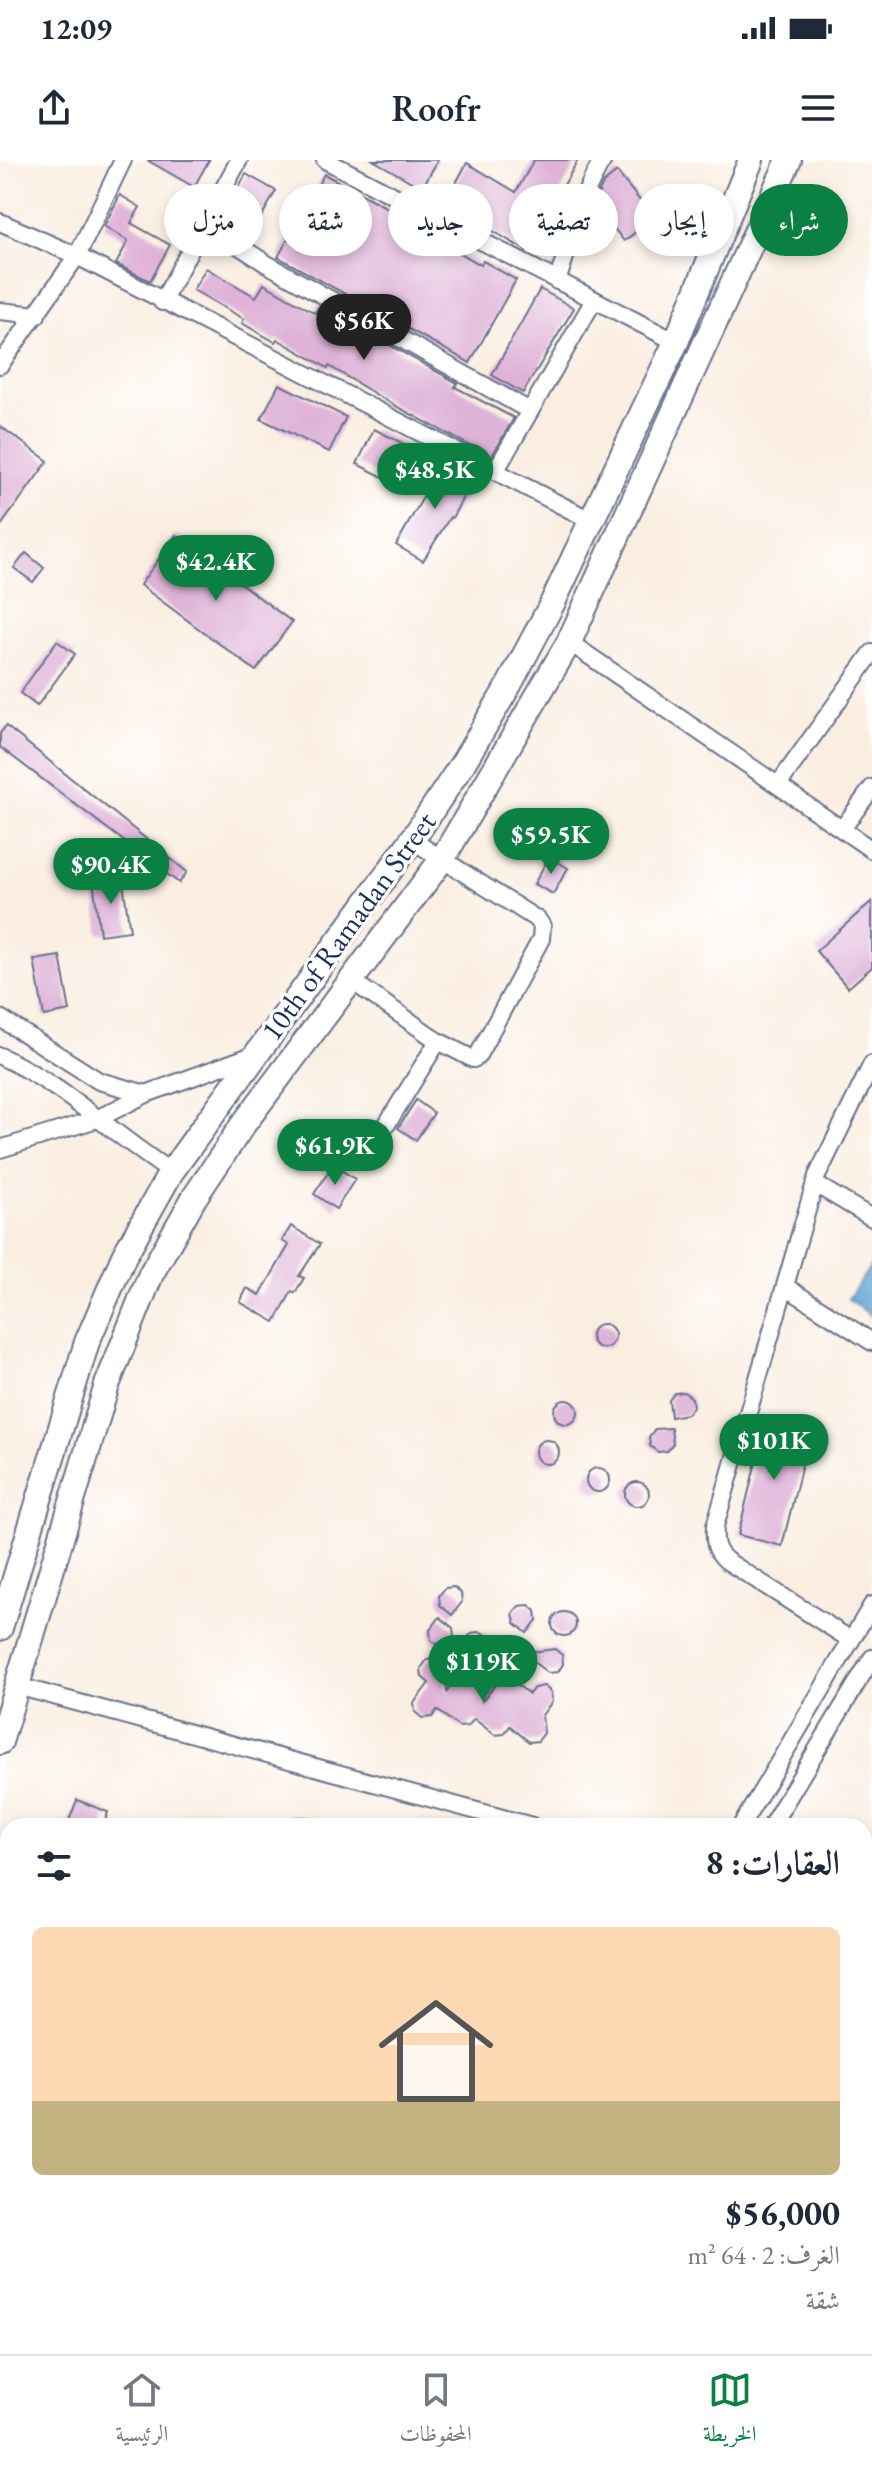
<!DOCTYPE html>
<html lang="ar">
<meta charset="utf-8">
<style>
:root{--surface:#fff;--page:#f6f6f7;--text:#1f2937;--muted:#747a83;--line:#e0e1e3;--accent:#0b8043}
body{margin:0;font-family:"EB Garamond",Amiri,serif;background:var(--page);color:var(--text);direction:rtl;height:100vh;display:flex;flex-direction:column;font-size:30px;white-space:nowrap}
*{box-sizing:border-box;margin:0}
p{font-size:26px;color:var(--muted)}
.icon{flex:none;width:44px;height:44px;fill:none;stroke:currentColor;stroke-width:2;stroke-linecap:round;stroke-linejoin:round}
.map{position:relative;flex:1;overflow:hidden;direction:ltr}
.sheet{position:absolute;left:0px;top:1658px;width:872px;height:536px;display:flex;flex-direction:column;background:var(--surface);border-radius:24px 24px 0 0;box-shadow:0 4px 12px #0003;direction:rtl}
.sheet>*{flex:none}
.top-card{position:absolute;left:24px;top:24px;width:824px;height:72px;direction:rtl;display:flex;gap:16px}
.price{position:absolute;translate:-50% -68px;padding:0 18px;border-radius:28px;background:var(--accent);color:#fff;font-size:26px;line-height:52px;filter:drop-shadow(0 2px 4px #0008)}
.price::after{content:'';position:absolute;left:50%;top:48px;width:24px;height:18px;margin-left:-12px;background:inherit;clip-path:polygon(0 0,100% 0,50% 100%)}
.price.selected{background:#222;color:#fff}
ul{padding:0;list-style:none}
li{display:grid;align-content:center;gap:16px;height:424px;padding:0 32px}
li+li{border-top:2px solid var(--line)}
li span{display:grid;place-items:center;height:248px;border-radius:12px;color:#555}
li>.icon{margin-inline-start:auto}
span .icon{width:144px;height:144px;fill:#fffc;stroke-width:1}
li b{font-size:34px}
h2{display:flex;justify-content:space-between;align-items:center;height:96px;padding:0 32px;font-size:34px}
.tag{padding:0 28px;border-radius:36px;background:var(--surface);box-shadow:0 4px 12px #0003;font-size:28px;line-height:72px}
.tag.selected{background:var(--accent);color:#fff}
.status{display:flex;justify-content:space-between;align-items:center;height:56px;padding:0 40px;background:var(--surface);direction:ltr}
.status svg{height:22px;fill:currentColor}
header{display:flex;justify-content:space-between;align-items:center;height:104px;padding:0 32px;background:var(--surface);font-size:36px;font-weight:600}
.menu{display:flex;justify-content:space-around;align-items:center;height:112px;border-top:2px solid var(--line);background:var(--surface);font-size:22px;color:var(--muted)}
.menu a{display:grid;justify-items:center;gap:4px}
.menu .selected{color:var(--accent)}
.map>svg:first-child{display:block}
</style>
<div class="status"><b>12:09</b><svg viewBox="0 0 49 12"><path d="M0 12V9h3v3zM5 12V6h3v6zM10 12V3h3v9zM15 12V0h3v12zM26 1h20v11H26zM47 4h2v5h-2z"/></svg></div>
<header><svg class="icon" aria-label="menu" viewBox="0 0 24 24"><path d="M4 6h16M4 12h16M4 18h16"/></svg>Roofr<svg class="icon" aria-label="share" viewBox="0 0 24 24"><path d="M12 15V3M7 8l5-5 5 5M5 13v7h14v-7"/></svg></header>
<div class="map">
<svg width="872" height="2194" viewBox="0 0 872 2194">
<rect width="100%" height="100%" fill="#fff"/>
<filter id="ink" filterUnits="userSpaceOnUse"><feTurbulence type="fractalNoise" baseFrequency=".0125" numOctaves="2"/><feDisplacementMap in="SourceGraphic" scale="16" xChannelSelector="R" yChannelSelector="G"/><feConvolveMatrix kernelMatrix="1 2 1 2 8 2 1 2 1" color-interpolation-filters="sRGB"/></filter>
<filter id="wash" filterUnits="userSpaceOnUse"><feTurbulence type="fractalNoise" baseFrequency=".006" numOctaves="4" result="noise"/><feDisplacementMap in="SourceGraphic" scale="32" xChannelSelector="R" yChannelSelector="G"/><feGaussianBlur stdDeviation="1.8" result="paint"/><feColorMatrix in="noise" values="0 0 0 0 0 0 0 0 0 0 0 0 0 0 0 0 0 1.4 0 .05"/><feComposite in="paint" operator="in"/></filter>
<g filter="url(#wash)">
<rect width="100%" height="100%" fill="#faeee1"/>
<polygon fill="#59a2d0" stroke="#3a6897" stroke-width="2" points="872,1104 872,1156 848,1139"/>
<g id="blocks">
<g fill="#dfb3d8">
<polygon points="147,0 209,0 194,27"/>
<polygon points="373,0 438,0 422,28"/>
<polygon points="534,0 578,0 527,91 445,43 467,3 516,32"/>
<polygon points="617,12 654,58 624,81 594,43 603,23"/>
<polygon points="246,14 276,31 254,70 224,53"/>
<polygon points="324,14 412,61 411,64 481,105 483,101 516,120 470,203 278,97"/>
<polygon points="120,35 140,47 131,63 170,85 150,121 116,104 128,81 104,66"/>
<polygon points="206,108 256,137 264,124 315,153 319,146 457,223 455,227 514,258 491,297 390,243 329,206 328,208 277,179 275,182 242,163 244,159 193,130"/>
<polygon points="540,129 574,148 523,233 492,215"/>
<polygon points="279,224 346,257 329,292 261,259"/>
<polygon points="0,266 48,301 0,367"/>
<polygon points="374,269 412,288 395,323 357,304"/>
<polygon points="443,302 473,319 452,358 450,357 423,401 396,385"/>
<polygon points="176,375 292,462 256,511 140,425"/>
<polygon points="26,393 44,408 33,422 14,408"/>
<polygon points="57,481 75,494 37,546 20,533"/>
<polygon points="6,566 187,712 179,723 0,587 0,573"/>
<polygon points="549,697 568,708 553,734 534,724"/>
<polygon points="122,716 130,771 100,775 93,720"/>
<polygon points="872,741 872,807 848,828 816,791"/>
<polygon points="60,796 70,851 44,856 34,800"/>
<polygon points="416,940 434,953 416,980 398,968"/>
<polygon points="333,1005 355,1019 336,1049 314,1034"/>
<polygon points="291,1066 320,1084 299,1116 304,1118 295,1133 292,1131 275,1162 240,1142 247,1128 260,1135 289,1085 282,1081"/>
<circle cx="603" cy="1176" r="12"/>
<polygon points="684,1232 692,1238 693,1247 687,1254 671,1257 669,1240 675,1233"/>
<circle cx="566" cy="1252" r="12"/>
<polygon points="767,1257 811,1268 782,1386 738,1375"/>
<polygon points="671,1268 673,1284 667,1291 658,1292 650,1286 649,1277 655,1269"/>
<circle cx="547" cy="1292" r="12"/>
<circle cx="598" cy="1320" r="12"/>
<circle cx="637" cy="1334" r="12"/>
<polygon points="454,1427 461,1433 462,1442 452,1455 440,1445 439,1436 445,1428"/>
<polygon points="529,1445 536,1451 537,1460 527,1473 515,1463 513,1453 519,1446"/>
<circle cx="564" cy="1464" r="12"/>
<polygon points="440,1457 453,1468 454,1477 448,1484 438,1485 431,1480 430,1470"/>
<circle cx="478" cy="1484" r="12"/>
<polygon points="555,1489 562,1495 563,1504 558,1512 548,1513 522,1493"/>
<polygon points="436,1499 443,1505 447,1532 462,1511 472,1510 479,1515 482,1541 499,1520 509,1518 529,1534 534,1528 544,1526 551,1532 552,1542 542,1555 544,1573 538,1581 529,1582 510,1566 504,1574 495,1575 474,1559 468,1566 459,1567 437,1550 432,1557 422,1558 415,1552 414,1543 429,1523 422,1517 421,1508 427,1500"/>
<polygon points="77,1640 108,1652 103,1666 67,1666"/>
</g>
</g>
</g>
<g filter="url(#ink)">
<use href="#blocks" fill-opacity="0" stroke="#69728c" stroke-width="2"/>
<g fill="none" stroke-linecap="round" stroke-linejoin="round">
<g stroke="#69728c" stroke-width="20">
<g id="street">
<polyline points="325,0 676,182"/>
<polyline points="0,62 77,96 590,360"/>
<polyline points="205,64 267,104 530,251"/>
<path d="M557,121C572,81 580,35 603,0"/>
<polyline points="162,142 239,0"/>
<polyline points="0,151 37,155"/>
<polyline points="0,205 77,96 123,0"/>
<polyline points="496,310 594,140"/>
<polyline points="569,482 872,690"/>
<polyline points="778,625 872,493"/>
<polyline points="842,669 872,628"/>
<polyline points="352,821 438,881 473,899 477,897 541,779 542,766 538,760 412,680"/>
<polyline points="0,858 99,921 146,934"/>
<path d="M0,896C63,925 113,974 171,1012"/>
<polyline points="374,985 438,881"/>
<polyline points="0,989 97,959 146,934 253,895"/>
<polyline points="815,1024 872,1058"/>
<polyline points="786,1127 872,1182"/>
<path d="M851,1480L727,1401C715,1391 714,1382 715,1366L817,1016L872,904"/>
<polyline points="17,1526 532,1666"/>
<polyline points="297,1666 306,1666"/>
<polyline points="741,1666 872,1445"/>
<polyline points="771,1666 872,1498"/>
<polyline points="864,1755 872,1757"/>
<polyline points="219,2186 232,2194"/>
<polyline points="245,2194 247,2186"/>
<polyline points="318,2194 320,2186"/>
<polyline points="385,2194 387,2186"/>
<polyline points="474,2194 476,2186"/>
<polyline points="739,2194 740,2186"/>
</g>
</g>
<g stroke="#69728c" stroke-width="28">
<g id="primary">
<polyline points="0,1468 87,1182 124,1096 171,1012 412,680 463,603 509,525 552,444 676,182 751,0"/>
<polyline points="0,1582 107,1225 151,1114 194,1038 242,966 443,698 569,482 789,0"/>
</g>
</g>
<use href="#street" stroke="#fff" stroke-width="16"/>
<use href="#primary" stroke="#fff" stroke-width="24"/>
</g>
</g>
<g text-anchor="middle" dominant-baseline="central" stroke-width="7" stroke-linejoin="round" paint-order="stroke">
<g font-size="30" fill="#1b2f5e" stroke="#fff">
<text transform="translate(348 766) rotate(-54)">10th of Ramadan Street</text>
</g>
</g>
</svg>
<b class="price selected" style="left:364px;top:202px">$56K</b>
<b class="price" style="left:435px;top:351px">$48.5K</b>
<b class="price" style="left:216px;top:443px">$42.4K</b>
<b class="price" style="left:551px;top:716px">$59.5K</b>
<b class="price" style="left:111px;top:746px">$90.4K</b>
<b class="price" style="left:335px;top:1027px">$61.9K</b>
<b class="price" style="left:774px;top:1322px">$101K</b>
<b class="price" style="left:483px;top:1543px">$119K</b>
<div class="top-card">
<a class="tag selected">شراء</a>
<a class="tag">إيجار</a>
<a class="tag">تصفية</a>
<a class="tag">جديد</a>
<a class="tag">شقة</a>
<a class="tag">منزل</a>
</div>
<section class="sheet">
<h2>العقارات: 8<svg class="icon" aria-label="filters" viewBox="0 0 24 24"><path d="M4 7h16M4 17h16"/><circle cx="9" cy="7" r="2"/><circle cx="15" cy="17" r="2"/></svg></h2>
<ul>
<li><span style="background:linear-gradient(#ffd9b3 70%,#c2b280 0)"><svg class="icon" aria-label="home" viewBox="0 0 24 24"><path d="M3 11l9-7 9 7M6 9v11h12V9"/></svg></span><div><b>$56,000</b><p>الغرف: 2 · 64 m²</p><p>شقة</p></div></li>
</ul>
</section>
</div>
<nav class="menu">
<a class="selected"><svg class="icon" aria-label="map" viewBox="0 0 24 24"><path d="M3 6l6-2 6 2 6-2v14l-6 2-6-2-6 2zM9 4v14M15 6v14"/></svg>الخريطة</a>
<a><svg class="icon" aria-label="saved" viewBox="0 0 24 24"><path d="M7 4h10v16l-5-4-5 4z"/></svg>المحفوظات</a>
<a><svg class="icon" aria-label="home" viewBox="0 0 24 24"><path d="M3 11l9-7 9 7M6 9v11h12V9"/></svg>الرئيسية</a>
</nav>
